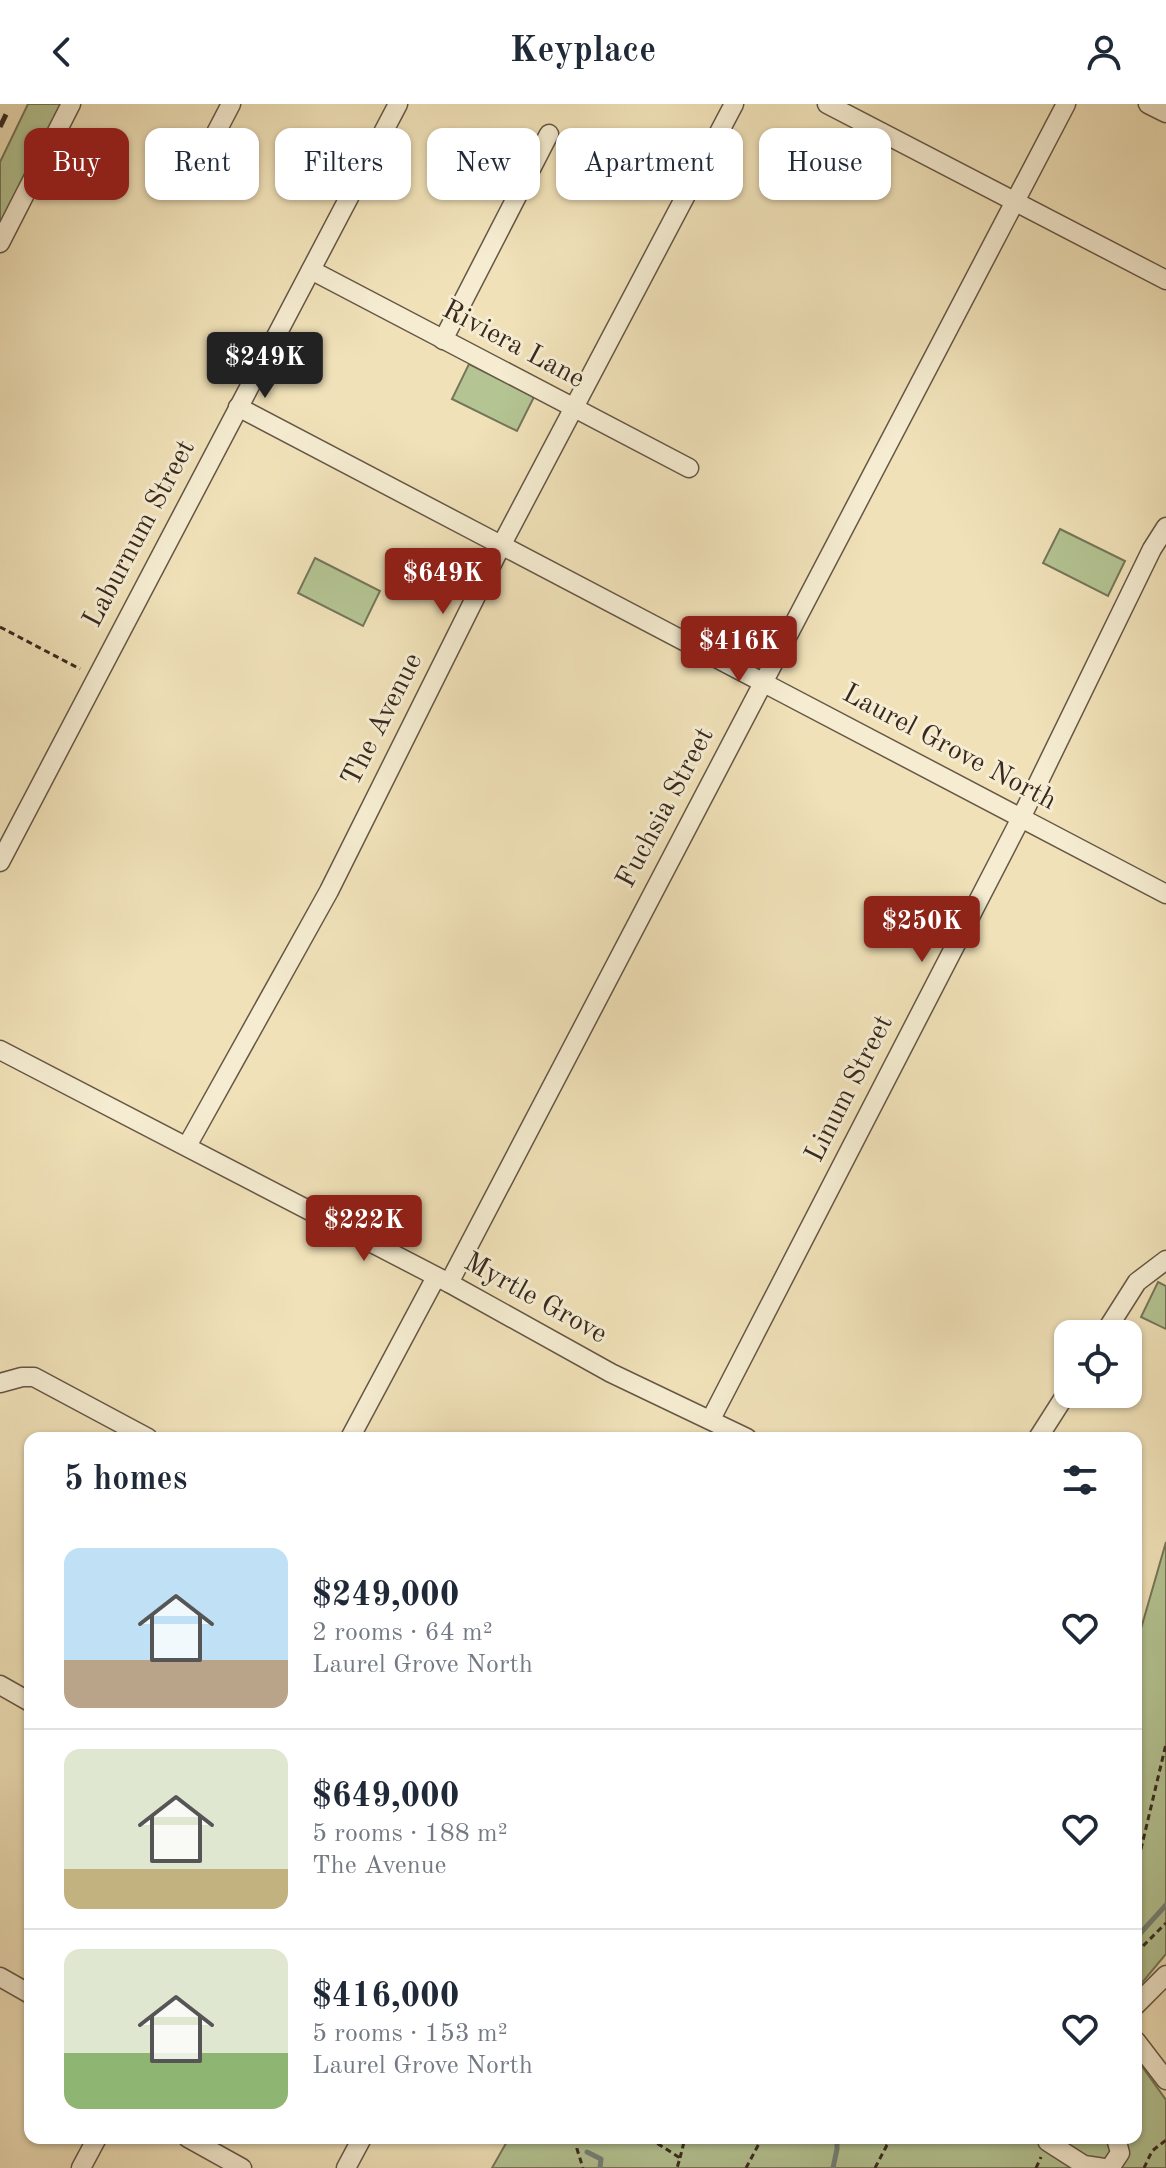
<!DOCTYPE html>
<meta charset="utf-8">
<style>
:root{--surface:#fff;--page:#f6f6f7;--text:#1f2937;--muted:#747a83;--line:#e0e1e3;--accent:#8f2418}
body{margin:0;font-family:"Old Standard TT",serif;background:var(--page);color:var(--text);height:100vh;display:flex;flex-direction:column;font-size:30px;white-space:nowrap}
*{box-sizing:border-box;margin:0}
p{font-size:26px;color:var(--muted)}
.icon{flex:none;width:44px;height:44px;fill:none;stroke:currentColor;stroke-width:2;stroke-linecap:round;stroke-linejoin:round}
.map{position:relative;flex:1;overflow:hidden}
.sheet{position:absolute;left:24px;top:1328px;width:1118px;height:712px;display:flex;flex-direction:column;background:var(--surface);border-radius:16px;box-shadow:0 2px 6px #0004}
.sheet>*{flex:none}
.hud{position:absolute;left:24px;top:24px;width:1118px;height:72px;display:flex;gap:16px}
.tools{position:absolute;left:1054px;top:1216px;display:grid;gap:16px}
.tools a{display:grid;place-items:center;width:88px;height:88px;border-radius:16px;background:var(--surface);box-shadow:0 2px 6px #0004;font-size:40px}
.price{position:absolute;translate:-50% -68px;padding:0 18px;border-radius:8px;background:var(--accent);color:#fff;font-size:26px;line-height:52px;filter:drop-shadow(0 2px 4px #0008)}
.price::after{content:'';position:absolute;left:50%;top:48px;width:24px;height:18px;margin-left:-12px;background:inherit;clip-path:polygon(0 0,100% 0,50% 100%)}
.price.active{background:#222;color:#fff}
ul{padding:0;list-style:none}
li{display:flex;align-items:center;gap:24px;height:200px;padding:0 40px}
li+li{border-top:2px solid var(--line)}
li span{display:grid;place-items:center;flex:none;width:224px;height:160px;border-radius:16px;color:#555}
li>.icon{margin-inline-start:auto}
span .icon{width:96px;height:96px;fill:#fffc;stroke-width:1}
li b{font-size:34px}
h2{display:flex;justify-content:space-between;align-items:center;height:96px;padding:0 40px;font-size:34px}
.tag{padding:0 28px;border-radius:16px;background:var(--surface);box-shadow:0 2px 6px #0004;font-size:28px;line-height:72px}
.tag.active{background:var(--accent);color:#fff}
header{display:flex;justify-content:space-between;align-items:center;height:104px;padding:0 40px;background:var(--surface);font-size:36px;font-weight:600}
.map>svg:first-child{display:block}
</style>
<header><svg class="icon" aria-label="back" viewBox="0 0 24 24"><path d="M15 5l-7 7 7 7"/></svg>Keyplace<svg class="icon" aria-label="person" viewBox="0 0 24 24"><circle cx="12" cy="8" r="4"/><path d="M4 21q1-7 8-7t8 7"/></svg></header>
<div class="map">
<svg width="1166" height="2064" viewBox="0 0 1166 2064">
<rect width="100%" height="100%" fill="#f0e1b8"/>
<filter id="stains"><feTurbulence type="fractalNoise" baseFrequency=".0025" numOctaves="4"/><feColorMatrix values="0 0 0 0 .2 0 0 0 0 .09 0 0 0 0 .02 0 0 0 .5 -.17"/></filter>
<radialGradient id="worn" r=".72"><stop offset=".6" stop-color="#630" stop-opacity="0"/><stop offset="1" stop-color="#630" stop-opacity=".3"/></radialGradient>
<g fill="#b4c493" stroke="#76765a" stroke-width="2">
<polygon points="28,0 61,0 0,120 0,58"/>
<polygon points="469,260 534,293 517,327 452,295"/>
<polygon points="1060,425 1125,457 1108,492 1043,459"/>
<polygon points="315,454 380,487 363,522 298,489"/>
<polygon points="1158,1178 1166,1182 1166,1225 1141,1213"/>
<polygon points="1166,1438 1166,1850 1136,1886 1136,1542"/>
<polygon points="1136,1954 1166,1996 1166,2064 492,2064 509,2034 1136,2034"/>
</g>
<g fill="none" stroke-linecap="round" stroke-linejoin="round">
<g stroke="#738179" stroke-width="5">
<polyline points="1136,1834 1166,1801"/>
<polyline points="587,2048 601,2055 600,2064"/>
<polyline points="833,2064 837,2045 837,2034"/>
</g>
<g stroke="#665746" stroke-width="21">
<g id="minor">
<polyline points="827,0 1166,176"/>
<polyline points="1148,0 1166,9"/>
<polyline points="195,69 231,0"/>
<polyline points="0,139 71,0"/>
<polyline points="311,166 689,364"/>
<polyline points="443,236 549,30"/>
<polyline points="238,303 1166,790"/>
<polyline points="0,758 398,0"/>
<polyline points="0,946 449,1179 611,1269 747,1334"/>
<polyline points="187,1042 329,787 502,440 734,0"/>
<polyline points="449,1179 1066,0"/>
<polyline points="1104,1230 1137,1178 1166,1156"/>
<polyline points="0,1279 22,1273 34,1273 148,1334"/>
<polyline points="711,1315 1021,714 1152,445 1166,423"/>
<polyline points="350,1334 436,1173"/>
<polyline points="1038,1334 1068,1287"/>
<polyline points="0,1581 30,1598"/>
<polyline points="0,1873 30,1890"/>
<polyline points="1136,1901 1166,1871"/>
<polyline points="1136,1937 1166,1976"/>
<polyline points="188,2034 242,2064"/>
<polyline points="1049,2034 1048,2038 1084,2061 1104,2064"/>
<polyline points="81,2064 97,2034"/>
<polyline points="346,2064 362,2034"/>
<polyline points="1110,2064 1120,2049 1116,2034"/>
</g>
</g>
<g stroke="#382920" stroke-width="3" stroke-dasharray="6 4" stroke-linecap="butt">
<polyline points="0,523 80,565"/>
<polyline points="1136,1754 1141,1745 1166,1640"/>
<polyline points="1136,1849 1166,1819"/>
<polyline points="577,2034 577,2045 583,2064"/>
<polyline points="649,2034 680,2054 677,2064"/>
<polyline points="680,2054 685,2034"/>
<polyline points="746,2064 762,2034"/>
<polyline points="875,2064 887,2041 895,2034"/>
<polyline points="1036,2064 1041,2053"/>
<polyline points="1144,2064 1152,2047 1166,2036"/>
</g>
<use href="#minor" stroke="#f5ecd1" stroke-width="18"/>
<polyline stroke="#382920" stroke-width="5" stroke-dasharray="14 14" stroke-linecap="butt" points="0,23 11,0"/>
</g>
<g text-anchor="middle" dominant-baseline="central" stroke-width="6" stroke-linejoin="round" paint-order="stroke">
<g font-size="28" fill="#382920" stroke="#f5ecd1">
<text transform="translate(513 241) rotate(28)">Riviera Lane</text>
<text transform="translate(140 430) rotate(-62)">Laburnum Street</text>
<text transform="translate(383 616) rotate(-63)">The Avenue</text>
<text transform="translate(949 644) rotate(28)">Laurel Grove North</text>
<text transform="translate(666 704) rotate(-62)">Fuchsia Street</text>
<text transform="translate(850 985) rotate(-63)">Linum Street</text>
<text transform="translate(535 1195) rotate(29)">Myrtle Grove</text>
</g>
</g>
<rect width="100%" height="100%" filter="url(#stains)"/>
<rect width="100%" height="100%" fill="url(#worn)"/>
</svg>
<div class="tools">
<a><svg class="icon" aria-label="locate" viewBox="0 0 24 24"><circle cx="12" cy="12" r="6"/><path d="M12 2v4M12 18v4M2 12h4M18 12h4"/></svg></a>
</div>
<b class="price active" style="left:265px;top:296px">$249K</b>
<b class="price" style="left:443px;top:512px">$649K</b>
<b class="price" style="left:739px;top:580px">$416K</b>
<b class="price" style="left:922px;top:860px">$250K</b>
<b class="price" style="left:364px;top:1159px">$222K</b>
<div class="hud">
<a class="tag active">Buy</a>
<a class="tag">Rent</a>
<a class="tag">Filters</a>
<a class="tag">New</a>
<a class="tag">Apartment</a>
<a class="tag">House</a>
</div>
<section class="sheet">
<h2>5 homes<svg class="icon" aria-label="filters" viewBox="0 0 24 24"><path d="M4 7h16M4 17h16"/><circle cx="9" cy="7" r="2"/><circle cx="15" cy="17" r="2"/></svg></h2>
<ul>
<li><span style="background:linear-gradient(#bfe0f5 70%,#b9a48a 0)"><svg class="icon" aria-label="home" viewBox="0 0 24 24"><path d="M3 11l9-7 9 7M6 9v11h12V9"/></svg></span><div><b>$249,000</b><p>2 rooms · 64 m²</p><p>Laurel Grove North</p></div><svg class="icon" aria-label="heart" viewBox="0 0 24 24"><path d="M12 20l-8-8c-3-5 5-10 8-4 3-6 11-1 8 4z"/></svg></li>
<li><span style="background:linear-gradient(#dfe7d0 75%,#c2b280 0)"><svg class="icon" aria-label="home" viewBox="0 0 24 24"><path d="M3 11l9-7 9 7M6 9v11h12V9"/></svg></span><div><b>$649,000</b><p>5 rooms · 188 m²</p><p>The Avenue</p></div><svg class="icon" aria-label="heart" viewBox="0 0 24 24"><path d="M12 20l-8-8c-3-5 5-10 8-4 3-6 11-1 8 4z"/></svg></li>
<li><span style="background:linear-gradient(#dfe7d0 65%,#8fb573 0)"><svg class="icon" aria-label="home" viewBox="0 0 24 24"><path d="M3 11l9-7 9 7M6 9v11h12V9"/></svg></span><div><b>$416,000</b><p>5 rooms · 153 m²</p><p>Laurel Grove North</p></div><svg class="icon" aria-label="heart" viewBox="0 0 24 24"><path d="M12 20l-8-8c-3-5 5-10 8-4 3-6 11-1 8 4z"/></svg></li>
</ul>
</section>
</div>
